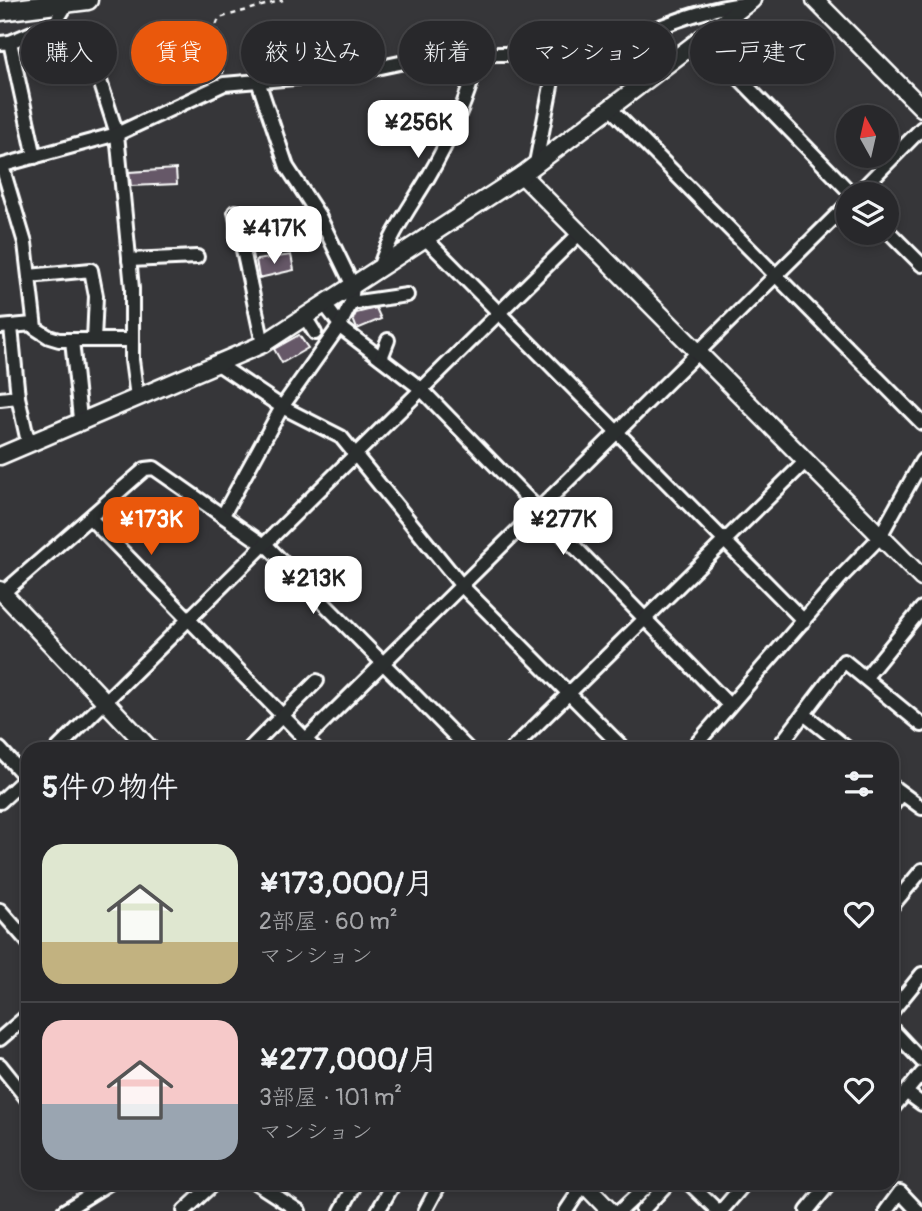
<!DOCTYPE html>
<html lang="ja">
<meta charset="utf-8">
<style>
:root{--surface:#28282b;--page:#303033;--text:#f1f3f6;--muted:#a5a6a9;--line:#444447;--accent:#ea580c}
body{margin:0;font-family:Pangolin,"Klee One",sans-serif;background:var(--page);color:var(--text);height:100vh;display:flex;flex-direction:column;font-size:26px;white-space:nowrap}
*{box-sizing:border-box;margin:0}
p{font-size:23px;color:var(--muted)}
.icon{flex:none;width:38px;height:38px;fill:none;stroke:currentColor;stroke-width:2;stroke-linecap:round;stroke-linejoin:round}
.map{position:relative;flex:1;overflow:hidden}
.side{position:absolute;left:21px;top:742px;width:878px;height:448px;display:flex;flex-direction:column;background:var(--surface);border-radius:21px;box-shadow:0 4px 10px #0003,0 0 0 2px var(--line)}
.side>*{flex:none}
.banner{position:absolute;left:21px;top:21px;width:880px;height:63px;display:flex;gap:14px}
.needle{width:46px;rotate:352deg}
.controls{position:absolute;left:836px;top:105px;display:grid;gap:14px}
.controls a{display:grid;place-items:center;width:63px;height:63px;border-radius:50%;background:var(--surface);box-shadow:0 4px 10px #0003,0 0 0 2px var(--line);font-size:35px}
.price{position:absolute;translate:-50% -60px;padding:0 16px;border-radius:14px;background:#fff;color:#222;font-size:23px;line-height:46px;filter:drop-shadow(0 2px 4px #0008)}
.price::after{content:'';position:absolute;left:50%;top:42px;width:21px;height:16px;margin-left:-10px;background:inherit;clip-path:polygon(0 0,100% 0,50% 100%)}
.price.active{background:var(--accent);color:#fff}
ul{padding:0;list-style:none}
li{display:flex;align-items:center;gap:21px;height:175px;padding:0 21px}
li+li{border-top:2px solid var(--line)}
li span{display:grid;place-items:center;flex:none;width:196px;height:140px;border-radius:21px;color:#555}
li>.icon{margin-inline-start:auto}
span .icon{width:84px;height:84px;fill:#fffc;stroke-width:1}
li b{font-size:30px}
h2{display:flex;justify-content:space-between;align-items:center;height:84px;padding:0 21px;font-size:30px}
.tag{padding:0 24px;border-radius:32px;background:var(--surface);box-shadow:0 4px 10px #0003,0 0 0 2px var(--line);font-size:24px;line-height:63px}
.tag.active{background:var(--accent);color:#fff}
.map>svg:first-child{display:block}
</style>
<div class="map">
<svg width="922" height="1211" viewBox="0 0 922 1211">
<rect width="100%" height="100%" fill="#363639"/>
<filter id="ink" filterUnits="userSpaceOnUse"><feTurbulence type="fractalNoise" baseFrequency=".0143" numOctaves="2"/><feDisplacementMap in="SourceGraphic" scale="14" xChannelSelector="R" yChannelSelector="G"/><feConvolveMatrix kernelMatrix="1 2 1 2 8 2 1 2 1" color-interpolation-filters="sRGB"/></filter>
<g filter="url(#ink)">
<g fill="#665967" stroke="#fff" stroke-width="2">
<polygon points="176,169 177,184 131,186 129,172"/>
<polygon points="291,255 294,270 259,278 256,260"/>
<polygon points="376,308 381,319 357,329 353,319 356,313"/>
<polygon points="299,335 308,348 282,363 274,349"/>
</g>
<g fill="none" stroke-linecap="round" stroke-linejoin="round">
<g stroke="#fff" stroke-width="18">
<g id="minor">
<polyline points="702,40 852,194"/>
<polyline points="10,42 55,23 68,2"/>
<polyline points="0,43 10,42 35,157"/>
<polyline points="100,81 117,134 132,288 132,360 137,397"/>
<polyline points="610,108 922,423"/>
<polyline points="536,163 557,55"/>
<path d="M0,166L117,134L224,84L353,73L437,55L580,53C636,42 684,10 745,4"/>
<polyline points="2,166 25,243 35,328 49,337 59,340 132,340"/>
<polyline points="857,194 922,128"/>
<polyline points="235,212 263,344"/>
<polyline points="887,230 922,265"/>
<polyline points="424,237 804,621"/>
<polyline points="129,260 197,257"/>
<path d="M379,269C389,236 409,209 427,179C449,142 469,96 479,54"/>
<polyline points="29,276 91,270 96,296 94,340"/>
<polyline points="351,303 407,295"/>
<polyline points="325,305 344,330 420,388 729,705"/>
<polyline points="305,317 315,333"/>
<polyline points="0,327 33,324"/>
<polyline points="11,327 18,397 28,442"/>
<polyline points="72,340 80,419"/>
<polyline points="381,358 388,340"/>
<polyline points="218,364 282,407 341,437 462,586 624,749"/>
<polyline points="0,399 18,397"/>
<polyline points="223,515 282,407 340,325 351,303 353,286 319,216 287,167 258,81"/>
<polyline points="90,518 315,749"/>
<polyline points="3,593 145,469 154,468 270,549 468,749"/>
<polyline points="866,677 922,608"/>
<polyline points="804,714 848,749"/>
<polyline points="0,749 28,780"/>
<polyline points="57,749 580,233"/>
<polyline points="249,749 317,681"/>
<polyline points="296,749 849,203"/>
<polyline points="512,749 805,462"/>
<polyline points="692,749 841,577 879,538 922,461"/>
<polyline points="777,749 844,661 922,725"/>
<polyline points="892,786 922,808"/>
<polyline points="0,802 28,776"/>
<polyline points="892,806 902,794"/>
<polyline points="892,906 922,870"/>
<polyline points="0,910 28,942"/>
<polyline points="892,1011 922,974"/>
<polyline points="892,1029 922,1061"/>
<polyline points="0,1039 28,1015"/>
<polyline points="0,1065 28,1100"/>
<polyline points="907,1093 922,1104"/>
<polyline points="892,1109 922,1073"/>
<polyline points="256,1183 299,1211"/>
<polyline points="689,1183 718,1211"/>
<polyline points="64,1211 109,1183"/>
<polyline points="184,1211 214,1183"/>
<polyline points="341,1211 356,1183"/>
<polyline points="378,1211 394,1183"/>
<polyline points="425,1211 440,1183"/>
<polyline points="566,1211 584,1184"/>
<polyline points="620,1211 650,1183"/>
<polyline points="642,1211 668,1183"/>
<polyline points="721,1211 745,1183"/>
<polyline points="807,1211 830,1183"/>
<polyline points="886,1211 900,1192 918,1211"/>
</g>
</g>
<g stroke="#fff" stroke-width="21">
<g id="tertiary">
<polyline points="815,0 922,108"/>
<polyline points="522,175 922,578"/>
<polyline points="0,456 263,344 522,175 752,0"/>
<polyline points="0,590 150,749"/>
<polyline points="583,1183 610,1211"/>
</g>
</g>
<g stroke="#fff" stroke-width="23">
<polyline id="secondary" points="0,11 88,0"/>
</g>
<polyline stroke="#fff" stroke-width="2.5" stroke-dasharray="5 5" stroke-linecap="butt" points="223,74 216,26 219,18 283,0"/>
<use href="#minor" stroke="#2a2d2e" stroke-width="12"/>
<use href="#tertiary" stroke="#2a2d2e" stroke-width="16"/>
<use href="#secondary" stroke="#2a2d2e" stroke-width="18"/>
</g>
</g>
</svg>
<div class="controls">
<a><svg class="needle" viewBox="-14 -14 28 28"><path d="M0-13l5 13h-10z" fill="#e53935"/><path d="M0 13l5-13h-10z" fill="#a5a6a9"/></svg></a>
<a><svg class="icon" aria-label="layers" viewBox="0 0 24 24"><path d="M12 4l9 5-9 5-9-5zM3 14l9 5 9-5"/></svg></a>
</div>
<b class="price" style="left:418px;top:160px">¥256K</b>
<b class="price" style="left:274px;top:266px">¥417K</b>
<b class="price active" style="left:151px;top:557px">¥173K</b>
<b class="price" style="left:563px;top:557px">¥277K</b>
<b class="price" style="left:313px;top:616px">¥213K</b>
<div class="banner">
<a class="tag">購入</a>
<a class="tag active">賃貸</a>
<a class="tag">絞り込み</a>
<a class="tag">新着</a>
<a class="tag">マンション</a>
<a class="tag">一戸建て</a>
</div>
<section class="side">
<h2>5件の物件<svg class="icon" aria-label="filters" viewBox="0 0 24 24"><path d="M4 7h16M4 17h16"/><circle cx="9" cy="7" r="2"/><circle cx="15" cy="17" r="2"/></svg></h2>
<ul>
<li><span style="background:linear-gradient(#dfe7d0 70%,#c2b280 0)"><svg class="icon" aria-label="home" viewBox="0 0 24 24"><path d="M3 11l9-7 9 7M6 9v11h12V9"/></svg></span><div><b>¥173,000/月</b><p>2部屋 · 60 m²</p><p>マンション</p></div><svg class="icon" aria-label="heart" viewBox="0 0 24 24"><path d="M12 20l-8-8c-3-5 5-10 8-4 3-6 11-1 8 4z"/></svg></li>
<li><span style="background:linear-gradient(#f6c9c9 60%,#9aa5b1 0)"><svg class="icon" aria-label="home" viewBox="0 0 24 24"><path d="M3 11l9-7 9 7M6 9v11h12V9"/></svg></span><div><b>¥277,000/月</b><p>3部屋 · 101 m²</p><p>マンション</p></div><svg class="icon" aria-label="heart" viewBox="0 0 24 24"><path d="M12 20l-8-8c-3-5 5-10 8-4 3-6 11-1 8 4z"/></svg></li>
</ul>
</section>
</div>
